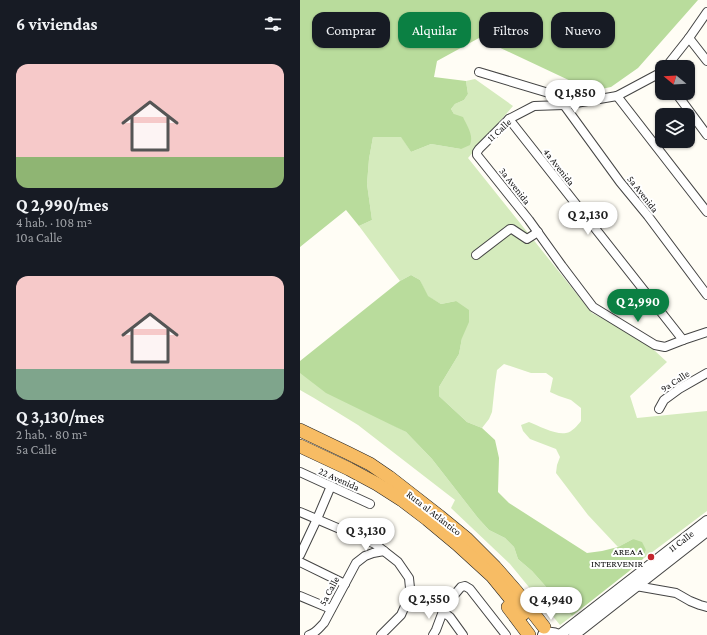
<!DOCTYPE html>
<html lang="es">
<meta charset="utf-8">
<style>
:root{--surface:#171b24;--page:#242831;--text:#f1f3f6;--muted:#9ea1a6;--accent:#0b8043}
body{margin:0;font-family:"Crimson Pro",serif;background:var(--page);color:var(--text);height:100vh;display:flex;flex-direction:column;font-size:15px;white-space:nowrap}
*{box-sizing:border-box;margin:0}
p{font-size:13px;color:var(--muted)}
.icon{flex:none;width:22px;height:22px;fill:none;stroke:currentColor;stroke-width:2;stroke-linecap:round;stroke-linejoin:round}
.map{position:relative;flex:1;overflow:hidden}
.details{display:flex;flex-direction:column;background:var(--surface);width:300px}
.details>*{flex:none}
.hud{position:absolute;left:12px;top:12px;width:335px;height:36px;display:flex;gap:8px}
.needle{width:26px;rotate:288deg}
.tools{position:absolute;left:355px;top:60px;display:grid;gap:8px}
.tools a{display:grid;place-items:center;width:40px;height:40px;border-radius:8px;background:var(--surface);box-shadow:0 1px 3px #0004;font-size:20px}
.price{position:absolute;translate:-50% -34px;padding:0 9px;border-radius:14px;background:#fff;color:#222;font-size:13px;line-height:26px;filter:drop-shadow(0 1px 2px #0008)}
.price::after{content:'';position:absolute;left:50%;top:24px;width:12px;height:9px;margin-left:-6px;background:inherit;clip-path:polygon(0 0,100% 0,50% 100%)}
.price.on{background:var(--accent);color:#fff}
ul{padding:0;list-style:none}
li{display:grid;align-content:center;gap:8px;height:212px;padding:0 16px}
li span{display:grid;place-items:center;height:124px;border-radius:12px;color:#555}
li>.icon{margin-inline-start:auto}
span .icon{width:72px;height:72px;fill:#fffc;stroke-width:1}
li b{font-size:17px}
h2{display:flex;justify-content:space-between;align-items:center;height:48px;padding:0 16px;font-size:17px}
.pill{padding:0 14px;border-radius:12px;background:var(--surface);box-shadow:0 1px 3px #0004;font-size:14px;line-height:36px}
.pill.on{background:var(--accent);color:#fff}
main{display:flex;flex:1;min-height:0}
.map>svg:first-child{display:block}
</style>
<main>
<section class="details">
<h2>6 viviendas<svg class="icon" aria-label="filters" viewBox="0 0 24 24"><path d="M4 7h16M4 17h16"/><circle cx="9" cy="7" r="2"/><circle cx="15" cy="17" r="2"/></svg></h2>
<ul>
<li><span style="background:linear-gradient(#f6c9c9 75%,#8fb573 0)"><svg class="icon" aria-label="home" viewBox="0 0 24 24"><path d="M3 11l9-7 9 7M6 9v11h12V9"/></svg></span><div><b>Q 2,990/mes</b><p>4 hab. · 108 m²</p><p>10a Calle</p></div></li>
<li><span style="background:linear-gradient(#f6c9c9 75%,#7fa58c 0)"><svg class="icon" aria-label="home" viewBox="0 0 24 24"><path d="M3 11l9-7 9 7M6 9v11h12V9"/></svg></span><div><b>Q 3,130/mes</b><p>2 hab. · 80 m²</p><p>5a Calle</p></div></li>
</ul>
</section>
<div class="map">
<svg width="407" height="635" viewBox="0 0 407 635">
<rect width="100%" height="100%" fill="#fffdf5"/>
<g fill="#d5ebbd">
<path d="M175,79L213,106L168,158L292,313L342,339L367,362L330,396L337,418L407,411V511L343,559L346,550L333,539L318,547L288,515L256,473L257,465L260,457L256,449L230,439L223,431L221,425L229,422C239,426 256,435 266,433C272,432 277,426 281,421V408L271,400L259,396L250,392L253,378L246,373H231L204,364L197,370L195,384L192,412L189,419L182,428L167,422L139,396V387L159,354L162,338L156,301L141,304L127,296L120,280L111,275L100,281L59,226L72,220L67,184L69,159L73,137L101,136L111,152L131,144L161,149L154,114L151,109L155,104L164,100L168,94L166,81Z"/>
<polygon points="0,371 1,373 80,418 106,432 132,459 178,518 189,530 205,538 214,547 218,559 232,571 272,616 260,625 210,564 151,508 155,500 58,425 14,398 0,390"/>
</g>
<g fill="#b9dc9c">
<path d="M0,0H398L338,68L311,87L292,91L179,38L137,61L134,77L166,81L168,94L164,100L155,104L151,109L154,114L163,117C167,126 174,135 170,145L161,149L131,144L111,152L101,137H73L69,159L67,184L72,220L59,226L46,210L0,247Z"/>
<polygon points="111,275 120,280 128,296 141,304 156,301 169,310 169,322 162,338 159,354 139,387 139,396 167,422 182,428 195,440 199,458 198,492 209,503 287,553 302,551 318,547 333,539 342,542 346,550 343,559 328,572 272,616 232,571 218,559 214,547 205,538 189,530 178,518 132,459 106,432 26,393 0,373 0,361 100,281"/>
</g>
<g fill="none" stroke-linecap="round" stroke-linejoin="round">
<g stroke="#444" stroke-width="10">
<g id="minor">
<polyline points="389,38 407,61"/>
<polyline points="366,67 389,38 407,12"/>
<polyline points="179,72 252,94 264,105 320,182 348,216 407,295"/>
<polyline points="362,72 317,96 264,105 234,106 209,119 179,149 177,152 177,155 229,220 262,266 293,307 355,345 365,347 383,340 407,332"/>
<polyline points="376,93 407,135"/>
<polyline points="317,96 407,212"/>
<polyline points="209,119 383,340"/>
<polyline points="176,255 210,229 212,229 227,239 238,232"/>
<polyline points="359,409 364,400 379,389 407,373"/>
<polyline points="0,472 70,504"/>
<polyline points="0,512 75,544 98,562 109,578 110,588 109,596 105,606 101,615 81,635"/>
<polyline points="0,555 17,519 31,486"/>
<polyline points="0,562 45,584"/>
<polyline points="334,583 336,586 376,593 390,601 400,605 407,607"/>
<polyline points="0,596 31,609"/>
<polyline points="143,612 150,617 163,635"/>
<path d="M9,635C16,633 19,628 24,623L56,563L65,556L73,553L84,551"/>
<polyline points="133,635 136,630 145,606 161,587 165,586 170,589 206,635"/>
</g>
</g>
<g stroke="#444" stroke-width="12">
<g id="tertiary">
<path d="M243,635C248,632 253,632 259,635"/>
<polyline points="260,635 407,521"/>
<polyline points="274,635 407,531"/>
</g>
</g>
<g stroke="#222" stroke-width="14">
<g id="trunk">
<polyline points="0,430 48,453 70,464 89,477 139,516 167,539 195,567 216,591 244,627"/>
<polyline points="0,446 49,469 77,484 102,500 127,519 157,544 192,576 223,614"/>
<polyline points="208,607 229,635"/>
</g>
</g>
<use href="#minor" stroke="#fff" stroke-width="8"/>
<use href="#tertiary" stroke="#fff" stroke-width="10"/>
<use href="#trunk" stroke="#f7bc64" stroke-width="13"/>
</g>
<circle fill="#c4262e" stroke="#fff" stroke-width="1.5" cx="351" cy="557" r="4"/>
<g text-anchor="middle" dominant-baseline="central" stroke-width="4" stroke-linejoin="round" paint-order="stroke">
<g font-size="10" fill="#111" stroke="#fff">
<text transform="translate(199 130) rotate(-43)">11 Calle</text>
<text transform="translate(259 167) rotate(52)">4a Avenida</text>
<text transform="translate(215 186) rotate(52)">3a Avenida</text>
<text transform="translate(343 194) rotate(52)">5a Avenida</text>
<text transform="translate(375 381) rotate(-33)">9a Calle</text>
<text transform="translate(39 479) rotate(24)">22 Avenida</text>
<text transform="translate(134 513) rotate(38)">Ruta al Atlántico</text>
<text transform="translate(381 541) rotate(-37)">11 Calle</text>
<text transform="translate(29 591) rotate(-62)">5a Calle</text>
</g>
<g font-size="10" fill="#111" stroke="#fff" text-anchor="end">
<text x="343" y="551">AREA A<tspan x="343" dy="12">INTERVENIR</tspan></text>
</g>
</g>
</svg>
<div class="tools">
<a><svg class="needle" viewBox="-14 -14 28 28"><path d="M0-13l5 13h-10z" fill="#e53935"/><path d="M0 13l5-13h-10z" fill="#9ea1a6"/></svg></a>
<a><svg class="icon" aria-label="layers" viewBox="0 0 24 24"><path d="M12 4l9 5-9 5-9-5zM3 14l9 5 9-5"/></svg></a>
</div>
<b class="price" style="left:275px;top:114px">Q 1,850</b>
<b class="price" style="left:288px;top:236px">Q 2,130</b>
<b class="price on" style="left:338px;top:323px">Q 2,990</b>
<b class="price" style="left:66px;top:552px">Q 3,130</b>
<b class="price" style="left:129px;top:620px">Q 2,550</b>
<b class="price" style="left:251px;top:621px">Q 4,940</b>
<div class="hud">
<a class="pill">Comprar</a>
<a class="pill on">Alquilar</a>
<a class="pill">Filtros</a>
<a class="pill">Nuevo</a>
</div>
</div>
</main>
